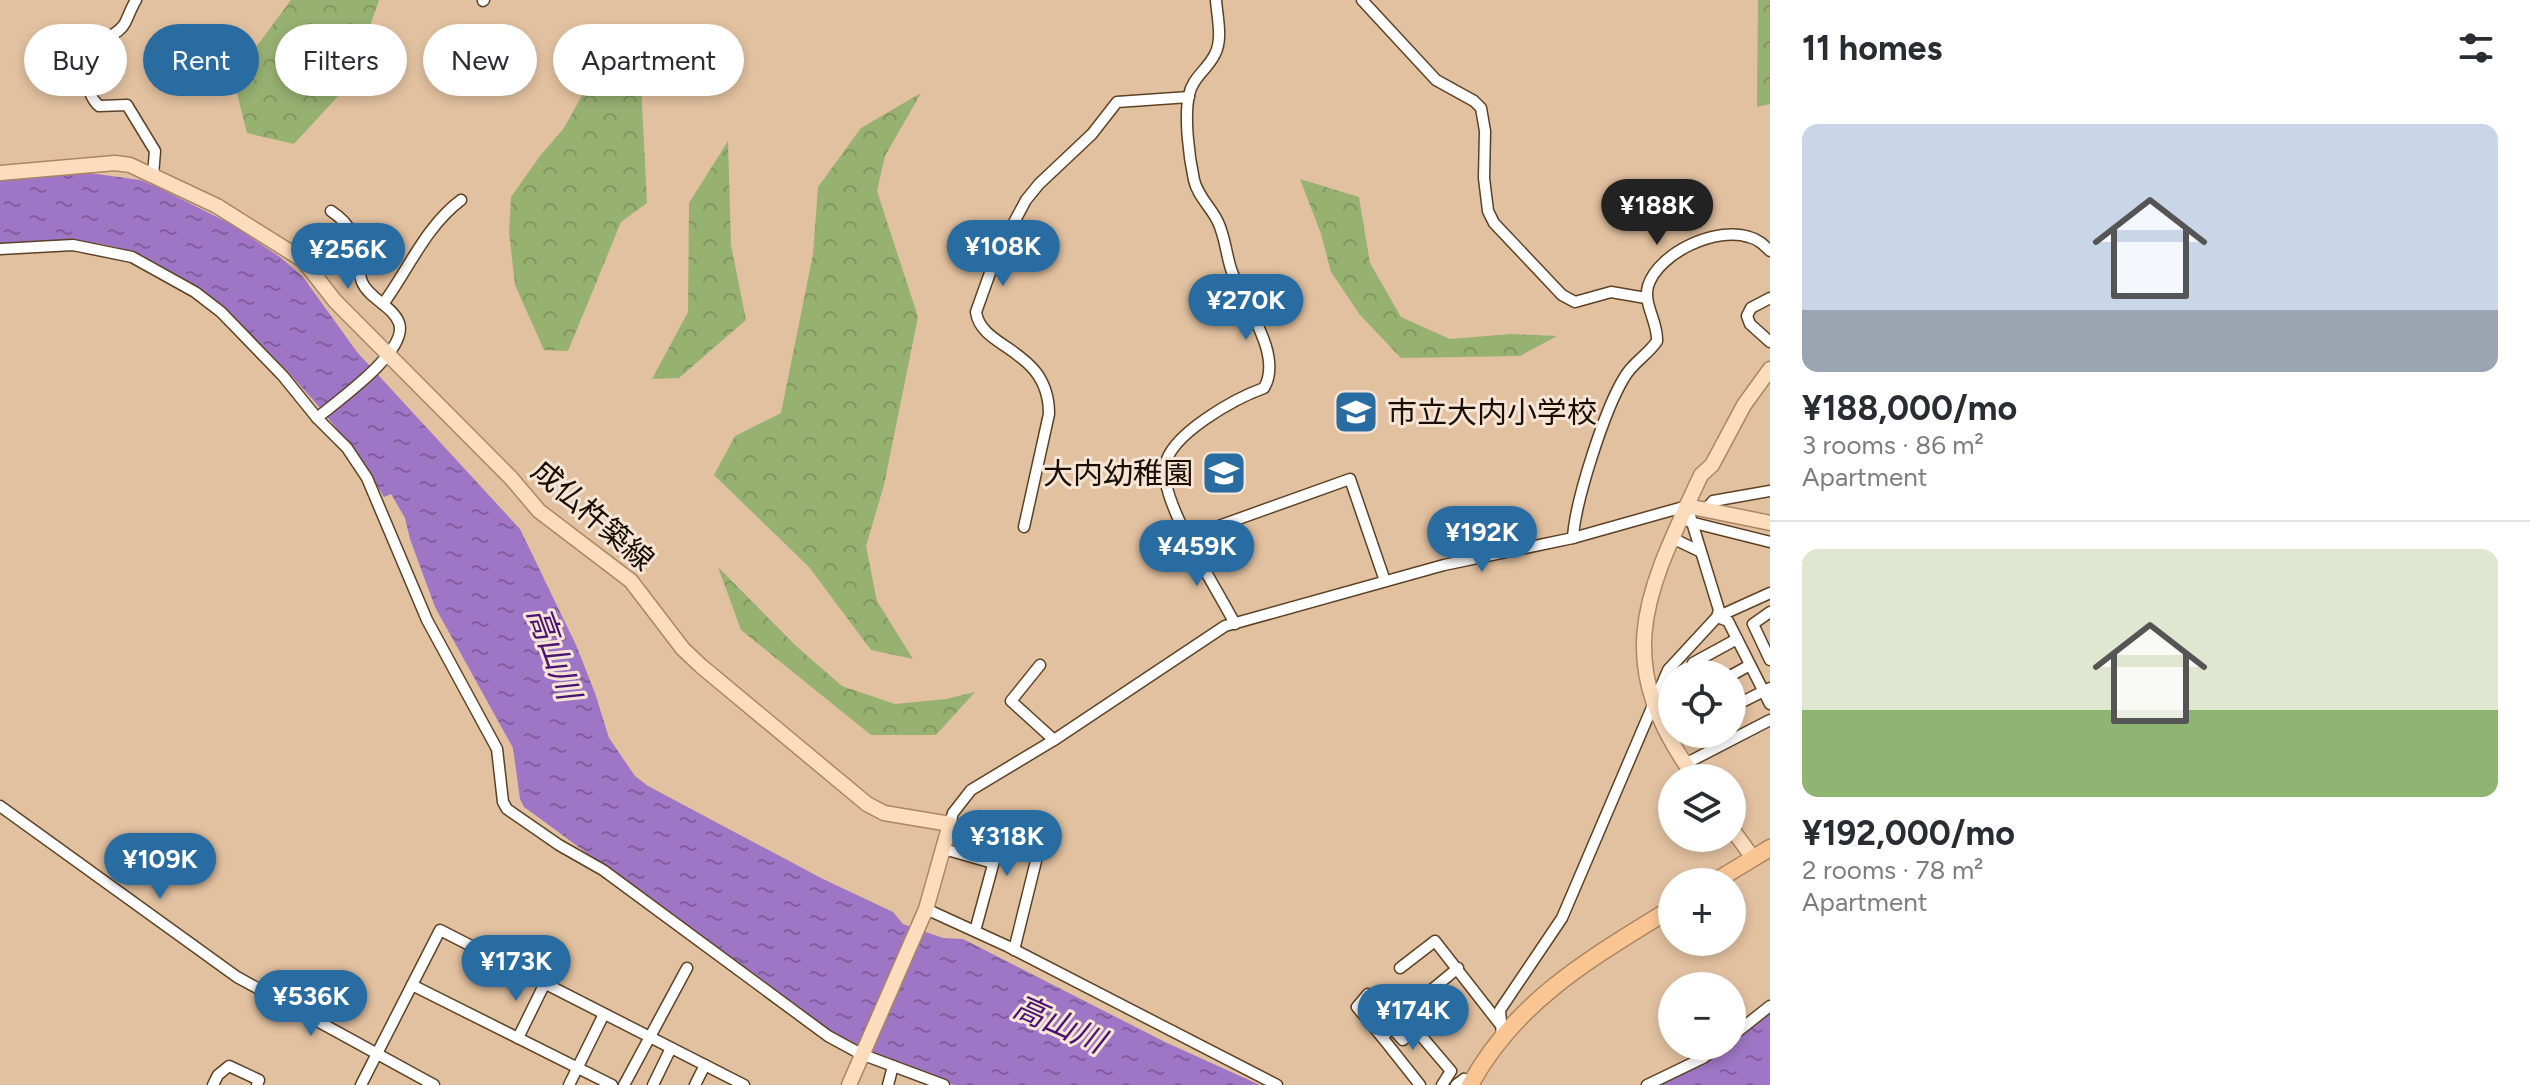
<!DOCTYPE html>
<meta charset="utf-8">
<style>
:root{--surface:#fff;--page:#f2f2f3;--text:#2b2b33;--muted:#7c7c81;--line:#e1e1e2;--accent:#296ca2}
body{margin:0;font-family:Figtree,"Noto Sans JP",sans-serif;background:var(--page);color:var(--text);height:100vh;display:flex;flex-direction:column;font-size:30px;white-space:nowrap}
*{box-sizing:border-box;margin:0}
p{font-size:26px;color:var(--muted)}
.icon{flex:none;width:44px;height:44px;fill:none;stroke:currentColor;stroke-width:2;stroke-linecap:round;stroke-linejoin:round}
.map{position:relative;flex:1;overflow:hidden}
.drawer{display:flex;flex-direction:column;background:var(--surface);width:760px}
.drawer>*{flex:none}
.guide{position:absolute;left:24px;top:24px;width:760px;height:72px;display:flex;gap:16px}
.tools{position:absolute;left:1658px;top:660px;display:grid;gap:16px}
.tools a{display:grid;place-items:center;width:88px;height:88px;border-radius:50%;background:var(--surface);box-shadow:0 4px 12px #0003;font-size:40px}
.price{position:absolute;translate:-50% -68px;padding:0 18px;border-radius:28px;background:var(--accent);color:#fff;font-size:26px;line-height:52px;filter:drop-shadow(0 2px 4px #0008)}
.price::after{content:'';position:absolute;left:50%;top:48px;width:24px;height:18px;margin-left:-12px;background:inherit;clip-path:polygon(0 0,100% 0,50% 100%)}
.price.on{background:#222;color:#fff}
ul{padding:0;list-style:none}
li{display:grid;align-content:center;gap:16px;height:424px;padding:0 32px}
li+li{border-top:2px solid var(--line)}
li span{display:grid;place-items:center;height:248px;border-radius:16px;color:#555}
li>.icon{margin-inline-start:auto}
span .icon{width:144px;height:144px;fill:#fffc;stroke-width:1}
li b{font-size:34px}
h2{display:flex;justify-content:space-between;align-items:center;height:96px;padding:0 32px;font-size:34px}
.chip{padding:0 28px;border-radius:36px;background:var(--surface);box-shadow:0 4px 12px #0003;font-size:28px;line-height:72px}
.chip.on{background:var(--accent);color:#fff}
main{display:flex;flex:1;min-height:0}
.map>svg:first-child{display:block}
</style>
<main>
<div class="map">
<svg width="1770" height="1085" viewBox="0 0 1770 1085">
<defs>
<pattern id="forest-crowns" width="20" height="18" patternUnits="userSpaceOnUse" patternTransform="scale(2)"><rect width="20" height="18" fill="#97b171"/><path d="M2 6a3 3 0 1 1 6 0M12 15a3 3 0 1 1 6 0" fill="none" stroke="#829760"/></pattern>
<pattern id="water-ripples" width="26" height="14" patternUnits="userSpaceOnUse" patternTransform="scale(2)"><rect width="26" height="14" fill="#9e76c5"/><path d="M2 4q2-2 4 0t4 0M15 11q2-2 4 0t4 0" fill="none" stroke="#805f9e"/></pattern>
</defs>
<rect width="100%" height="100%" fill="#e2c1a0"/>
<g fill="url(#forest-crowns)">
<polygon points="291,0 379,0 370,26 340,94 294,144 247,133 233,78"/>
<polygon points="1758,0 1770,0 1770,104 1757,107"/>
<polygon points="629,69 641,84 647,203 621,222 568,351 544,350 515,285 509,232 511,197 540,156 564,128 591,79"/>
<polygon points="921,93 885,156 877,191 918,317 884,485 866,546 877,601 913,659 871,650 809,567 714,475 735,436 781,413 813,254 818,187 861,128"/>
<polygon points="728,141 731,245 746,320 679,378 652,379 688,312 689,203"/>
<polygon points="1300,179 1359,197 1370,263 1401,317 1450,339 1511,334 1557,336 1520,356 1401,358 1360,315 1331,272 1321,234"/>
<polygon points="718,567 795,645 842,686 895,704 946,699 975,692 936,735 871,735 741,630"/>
</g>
<g fill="url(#water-ripples)">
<path d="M82,172L140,180L155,186L231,224L280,257L303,277L357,352L520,529L576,645L595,693L609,738L635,776L648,786L823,879L893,912L903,924L943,938L963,939L1165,1042L1260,1085H954L869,1053L832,1034L542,820L524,807L520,799L513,748L435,607L410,539L405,518L391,494L384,497C336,414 210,273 115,247C78,237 38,243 0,245V181Z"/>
<polygon points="1770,1011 1770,1085 1656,1085 1722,1046 1732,1046 1732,1039 1756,1024"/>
</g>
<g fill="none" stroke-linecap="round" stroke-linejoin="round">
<g stroke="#5d4124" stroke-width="13">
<g id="minor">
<path d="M136,0C131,8 129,15 125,23C120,33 108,36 100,43C83,57 83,92 99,106L127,105L155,151L153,175"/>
<path d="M1216,0C1217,16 1223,39 1215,54C1208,69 1192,78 1189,95C1184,117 1189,157 1194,180C1198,197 1211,207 1218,222C1225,237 1226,253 1231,269C1242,302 1284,354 1264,388C1236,398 1170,434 1165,466C1159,501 1218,590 1235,624"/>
<polyline points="1362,0 1436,80 1474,101 1481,108 1485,131 1484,178 1488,211 1494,223 1562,295 1575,302 1611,292 1646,298"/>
<polyline points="483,1 484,0"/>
<polyline points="0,249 73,245 132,257 195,292 221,312 283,376 317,418 347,448 367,478 427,620 497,749 503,802 507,809 559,845 603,870 828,1036 861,1054 944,1085"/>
<polyline points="1770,298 1751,308 1747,316 1750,324 1770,342"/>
<path d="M383,304C408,270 426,226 461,200"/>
<path d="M317,418C337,401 409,351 399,323C393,306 369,299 362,282C351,251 363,232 331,211"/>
<polyline points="1707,508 1713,501 1770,491"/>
<polyline points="1690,522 1770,542"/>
<path d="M1024,527L1049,414C1049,348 981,350 976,312L996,256L1026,200L1039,184L1092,134L1117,102L1189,97"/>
<polyline points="1188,537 1350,479 1385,581"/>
<path d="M1573,538C1575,501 1605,409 1624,378C1632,363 1648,355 1657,341C1658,322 1643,304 1648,286C1659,252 1717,226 1749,237C1758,239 1764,245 1770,251"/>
<polyline points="1672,538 1699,551"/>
<polyline points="1770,612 1753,624 1770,660"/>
<polyline points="1717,617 1728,621 1770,704"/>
<polyline points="1717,617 1770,593"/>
<polyline points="1693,663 1737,639"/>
<polyline points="1040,665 1011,701 1054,740"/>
<polyline points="1732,675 1750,665"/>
<polyline points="1732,707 1770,688"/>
<polyline points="1685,764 1770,720"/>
<polyline points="0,806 237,977 434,1085"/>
<polyline points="950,824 953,813 971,790 1054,740 1225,626 1444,565 1573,538 1687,506 1719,610 1717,617 1668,670 1562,918 1500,1010 1502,1037"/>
<polyline points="944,849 993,863"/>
<polyline points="926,909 1007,946 1277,1085"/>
<polyline points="975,931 1006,817"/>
<polyline points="1014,950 1036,861"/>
<polyline points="1400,968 1435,941 1499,1023"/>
<polyline points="412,985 612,1085"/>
<polyline points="1368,994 1357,1007 1382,1037"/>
<polyline points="1418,1001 1458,968"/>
<polyline points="1392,1028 1403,1040 1415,1030"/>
<polyline points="1732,1036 1770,1006"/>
<polyline points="518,1038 545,983"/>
<polyline points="213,1085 218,1075 229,1066 259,1080 257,1085"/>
<polyline points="361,1085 440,930 744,1085"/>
<polyline points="569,1085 604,1014"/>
<polyline points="624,1085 687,968"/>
<polyline points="653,1085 671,1048"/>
<polyline points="695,1085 705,1065"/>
<polyline points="888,1085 893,1066"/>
<polyline points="1420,1085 1382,1037 1405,1017 1451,1071 1442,1085"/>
<polyline points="1456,1085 1464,1079 1470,1084"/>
<polyline points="1647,1085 1703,1058 1719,1046"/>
</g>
</g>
<g stroke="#ab8661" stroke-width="17">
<g id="major">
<polyline points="0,173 115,163 130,165 217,206 303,260 335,301 511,478 539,511 631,581 683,649 701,666 867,804 884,813 950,824 926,909 849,1085"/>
<polyline points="1687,506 1770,523"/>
<path d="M1695,778C1609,659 1646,594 1701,475L1712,465L1744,405L1770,369"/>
<polyline points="1732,829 1753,858"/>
</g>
</g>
<g stroke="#ab8661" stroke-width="19">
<g id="highway">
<polyline points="1714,882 1770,848"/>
<path d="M1470,1085C1516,1000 1593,957 1672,908"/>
</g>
</g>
<use href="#minor" stroke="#fff" stroke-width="10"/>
<use href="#major" stroke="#fbddbe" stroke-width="14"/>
<use href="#highway" stroke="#f9c693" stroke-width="16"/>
</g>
<defs>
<g id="school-square" transform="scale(2.3)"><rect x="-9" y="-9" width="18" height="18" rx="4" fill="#296ca2" stroke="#f6e5d4"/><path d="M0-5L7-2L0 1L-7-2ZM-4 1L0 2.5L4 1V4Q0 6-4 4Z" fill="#fff"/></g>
</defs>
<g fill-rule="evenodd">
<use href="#school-square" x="1356" y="412"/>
<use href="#school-square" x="1224" y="473"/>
</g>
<g text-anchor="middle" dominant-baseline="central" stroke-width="6" stroke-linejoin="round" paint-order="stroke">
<g font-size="30" fill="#1a0e04" stroke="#f6e5d4" text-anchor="start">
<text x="1387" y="412">市立大内小学校</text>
<text x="1193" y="473" text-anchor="end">大内幼稚園</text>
</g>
<g font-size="30" fill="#1a0e04" stroke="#f6e5d4">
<text transform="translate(593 515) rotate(41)">成仏杵築線</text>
</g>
<g font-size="32" font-style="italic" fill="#4b1273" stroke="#f6e5d4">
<text transform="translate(554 653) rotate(70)">高山川</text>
<text transform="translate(1059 1024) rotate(24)">高山川</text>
</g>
</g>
</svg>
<div class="tools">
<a><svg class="icon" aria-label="locate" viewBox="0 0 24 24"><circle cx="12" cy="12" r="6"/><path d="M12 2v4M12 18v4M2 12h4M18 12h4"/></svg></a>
<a><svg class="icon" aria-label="layers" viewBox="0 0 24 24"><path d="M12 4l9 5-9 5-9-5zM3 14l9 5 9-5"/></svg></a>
<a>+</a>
<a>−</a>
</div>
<b class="price on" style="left:1657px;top:247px">¥188K</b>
<b class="price" style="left:1003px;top:288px">¥108K</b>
<b class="price" style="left:348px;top:291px">¥256K</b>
<b class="price" style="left:1246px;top:342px">¥270K</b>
<b class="price" style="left:1482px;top:574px">¥192K</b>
<b class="price" style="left:1197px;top:588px">¥459K</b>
<b class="price" style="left:1007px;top:878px">¥318K</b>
<b class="price" style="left:160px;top:901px">¥109K</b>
<b class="price" style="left:516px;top:1003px">¥173K</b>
<b class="price" style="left:311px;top:1038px">¥536K</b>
<b class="price" style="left:1413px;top:1052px">¥174K</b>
<div class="guide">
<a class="chip">Buy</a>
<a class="chip on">Rent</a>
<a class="chip">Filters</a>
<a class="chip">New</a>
<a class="chip">Apartment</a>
</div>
</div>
<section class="drawer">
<h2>11 homes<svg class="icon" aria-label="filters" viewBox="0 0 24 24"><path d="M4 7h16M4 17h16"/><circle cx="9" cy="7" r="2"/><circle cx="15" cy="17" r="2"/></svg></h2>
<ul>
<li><span style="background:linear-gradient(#c9d6e8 75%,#9aa5b1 0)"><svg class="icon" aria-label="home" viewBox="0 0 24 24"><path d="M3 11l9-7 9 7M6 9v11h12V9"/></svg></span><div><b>¥188,000/mo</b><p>3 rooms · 86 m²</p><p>Apartment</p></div></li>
<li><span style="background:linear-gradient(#dfe7d0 65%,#8fb573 0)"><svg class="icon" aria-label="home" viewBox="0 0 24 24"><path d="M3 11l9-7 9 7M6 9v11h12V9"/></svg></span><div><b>¥192,000/mo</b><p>2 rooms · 78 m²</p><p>Apartment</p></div></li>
</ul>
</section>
</main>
